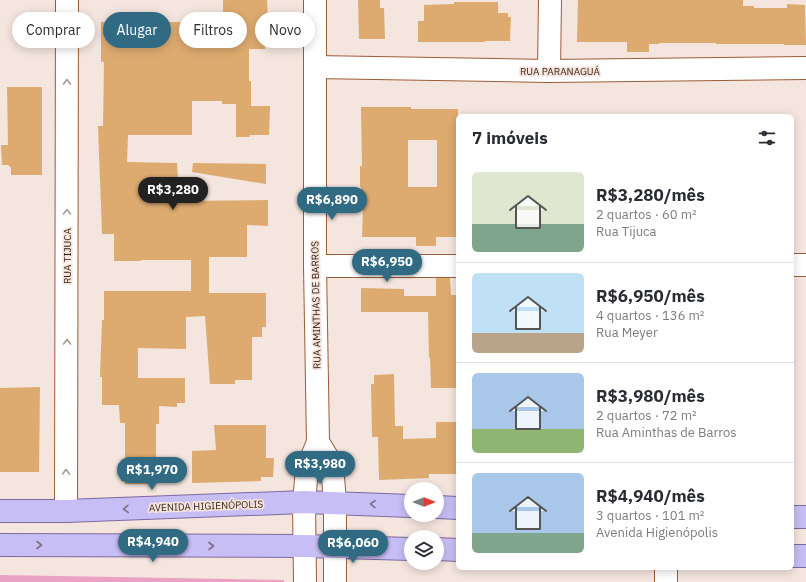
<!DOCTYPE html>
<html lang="pt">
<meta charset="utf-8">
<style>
:root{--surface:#fff;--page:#f7f7f7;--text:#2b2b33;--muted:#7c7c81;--line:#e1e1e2;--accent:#316a83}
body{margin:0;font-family:"IBM Plex Sans",sans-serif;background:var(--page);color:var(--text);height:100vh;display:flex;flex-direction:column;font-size:15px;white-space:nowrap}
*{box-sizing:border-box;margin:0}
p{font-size:13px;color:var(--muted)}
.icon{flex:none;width:22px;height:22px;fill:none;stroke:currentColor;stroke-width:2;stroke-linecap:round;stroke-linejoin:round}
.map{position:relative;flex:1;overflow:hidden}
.details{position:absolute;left:456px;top:114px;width:338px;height:456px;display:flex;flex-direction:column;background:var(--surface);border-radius:6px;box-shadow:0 2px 10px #0003}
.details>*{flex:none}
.top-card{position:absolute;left:12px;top:12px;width:380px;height:36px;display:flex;gap:8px}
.needle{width:26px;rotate:90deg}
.fabs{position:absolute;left:404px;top:482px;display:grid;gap:8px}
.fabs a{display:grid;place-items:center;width:40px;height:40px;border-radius:50%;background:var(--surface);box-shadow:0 2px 10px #0003;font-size:20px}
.price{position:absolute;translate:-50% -34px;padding:0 9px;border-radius:14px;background:var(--accent);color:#fff;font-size:13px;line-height:26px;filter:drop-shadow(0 1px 2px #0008)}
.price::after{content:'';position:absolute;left:50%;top:24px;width:12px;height:9px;margin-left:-6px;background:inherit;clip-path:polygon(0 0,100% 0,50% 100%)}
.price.on{background:#222;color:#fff}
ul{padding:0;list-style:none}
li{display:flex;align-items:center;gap:12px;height:100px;padding:0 16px}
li+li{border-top:1px solid var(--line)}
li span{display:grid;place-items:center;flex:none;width:112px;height:80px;border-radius:6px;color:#555}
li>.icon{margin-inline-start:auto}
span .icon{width:48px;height:48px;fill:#fffc;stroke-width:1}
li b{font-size:17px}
h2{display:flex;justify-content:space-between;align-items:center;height:48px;padding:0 16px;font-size:17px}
.tag{padding:0 14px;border-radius:18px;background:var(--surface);box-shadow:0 2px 10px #0003;font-size:14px;line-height:36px}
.tag.on{background:var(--accent);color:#fff}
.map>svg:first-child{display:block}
</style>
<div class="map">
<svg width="806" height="582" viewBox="0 0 806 582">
<rect width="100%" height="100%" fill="#f4e5de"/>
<polygon fill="#eaa1c4" points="0,575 284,580 284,582 0,582"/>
<g fill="#ddab70" fill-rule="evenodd">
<polygon points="223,0 267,0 268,21 265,21 265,49 249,49 249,81 251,81 251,106 270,106 269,135 250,135 250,137 236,137 236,104 222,104 222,101 192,101 192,135 128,135 127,162 177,163 179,201 268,200 268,226 247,225 247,257 209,257 209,293 266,293 266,327 262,327 262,337 252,337 252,380 235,380 235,384 210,384 205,316 186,317 186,349 138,348 138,378 185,378 185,403 177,403 177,407 159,406 159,424 156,424 156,484 125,484 125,481 121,481 120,463 125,462 125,423 120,423 119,405 102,405 102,377 100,377 102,320 104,320 104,291 191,291 191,260 141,260 141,261 114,261 114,234 102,234 98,126 103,126 104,62 101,62 101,22 223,22"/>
<polygon points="358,0 380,0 380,8 384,8 385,39 359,39"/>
<polygon points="578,0 743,0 743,6 754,6 754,8 787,8 787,4 805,5 806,45 784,45 784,44 716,44 716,43 659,43 659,44 649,44 649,52 627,52 627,42 577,42"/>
<polygon points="454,2 498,2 498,13 508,13 508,17 511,17 510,41 485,41 485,42 418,42 418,21 424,21 424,5 454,4"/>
<polygon points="7,87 42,87 42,175 11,175 11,167 9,167 9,165 2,165 1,145 8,145"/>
<path d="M361,107H411V109H458V237H436V246H416V237H362L363,208H361V187H360V166H362ZM408,140H437V187H408Z"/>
<polygon points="193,163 266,164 266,184 192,172"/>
<polygon points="436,278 450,278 451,295 458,295 458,388 431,388 430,357 429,358 428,312 361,312 361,288 404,289 404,296 436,296"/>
<polygon points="394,374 395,426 403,426 403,439 436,438 436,422 457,422 458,474 429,474 429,478 379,480 378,437 372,437 371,384 374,384 374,375"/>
<polygon points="40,387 39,472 0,472 0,388"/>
<polygon points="214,425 266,425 266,458 274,458 273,477 261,477 261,481 192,483 192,451 216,450"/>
</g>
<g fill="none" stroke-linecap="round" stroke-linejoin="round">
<g stroke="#9b5c38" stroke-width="24">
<g id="minor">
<polyline points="315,67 549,71 806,68"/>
<polyline points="549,71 550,0"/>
<polyline points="792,265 806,265"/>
<polyline points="315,266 458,266"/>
<polyline points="318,442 332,465 335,502 335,582"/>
<polyline points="66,511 67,0"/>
<polyline points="305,582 304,502 307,469 318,442 315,266 315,0"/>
<polyline points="666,582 666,568"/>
</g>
</g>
<g stroke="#7c6a9f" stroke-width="24">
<g id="major">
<polyline points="437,507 458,508"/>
<polyline points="0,511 66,511 304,502 411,506"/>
<polyline points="792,517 806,517"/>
<polyline points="0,545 305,546 411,549"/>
<polyline points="437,549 458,550"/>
<polyline points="792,556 806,556"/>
</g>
</g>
<use href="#minor" stroke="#fff" stroke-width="22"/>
<use href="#major" stroke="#c7bef5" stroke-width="22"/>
</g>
<defs><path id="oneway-chevron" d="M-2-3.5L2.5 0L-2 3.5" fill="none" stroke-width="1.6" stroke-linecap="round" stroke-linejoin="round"/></defs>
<g stroke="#a59992">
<use href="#oneway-chevron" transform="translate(67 82) rotate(-90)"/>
<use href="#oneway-chevron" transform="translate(67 212) rotate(-90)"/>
<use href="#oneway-chevron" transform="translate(67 342) rotate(-90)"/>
<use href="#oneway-chevron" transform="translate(66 472) rotate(-90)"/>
</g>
<g stroke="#7f6e81">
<use href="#oneway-chevron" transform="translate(373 504) rotate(-178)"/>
<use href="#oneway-chevron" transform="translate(126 509) rotate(178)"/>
<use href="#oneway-chevron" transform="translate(39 545)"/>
<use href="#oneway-chevron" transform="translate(211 546)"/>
</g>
<g text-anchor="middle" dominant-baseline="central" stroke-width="3.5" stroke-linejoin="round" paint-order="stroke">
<g font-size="10" fill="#371d0d" stroke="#f4e5de">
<text x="560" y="71">RUA PARANAGUÁ</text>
<text transform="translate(67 256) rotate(-90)">RUA TIJUCA</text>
<text transform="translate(316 305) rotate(-91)">RUA AMINTHAS DE BARROS</text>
<text transform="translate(206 506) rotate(-2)">AVENIDA HIGIENÓPOLIS</text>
</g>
</g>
</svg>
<div class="fabs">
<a><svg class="needle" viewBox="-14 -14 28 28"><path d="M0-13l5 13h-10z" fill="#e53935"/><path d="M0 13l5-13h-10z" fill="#7c7c81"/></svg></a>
<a><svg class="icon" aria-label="layers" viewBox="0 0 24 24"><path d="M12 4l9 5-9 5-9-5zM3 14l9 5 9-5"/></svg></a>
</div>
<b class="price on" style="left:173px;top:211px">R$3,280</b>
<b class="price" style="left:332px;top:221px">R$6,890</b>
<b class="price" style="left:387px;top:283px">R$6,950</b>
<b class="price" style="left:320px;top:485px">R$3,980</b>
<b class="price" style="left:152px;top:491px">R$1,970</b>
<b class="price" style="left:153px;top:563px">R$4,940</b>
<b class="price" style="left:353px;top:564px">R$6,060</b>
<div class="top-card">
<a class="tag">Comprar</a>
<a class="tag on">Alugar</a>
<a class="tag">Filtros</a>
<a class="tag">Novo</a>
</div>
<section class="details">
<h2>7 imóveis<svg class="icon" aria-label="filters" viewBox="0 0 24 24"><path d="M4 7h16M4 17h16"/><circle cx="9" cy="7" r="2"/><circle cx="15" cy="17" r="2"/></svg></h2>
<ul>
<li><span style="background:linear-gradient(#dfe7d0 65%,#7fa58c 0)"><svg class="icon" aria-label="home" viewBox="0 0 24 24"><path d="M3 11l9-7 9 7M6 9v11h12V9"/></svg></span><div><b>R$3,280/mês</b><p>2 quartos · 60 m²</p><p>Rua Tijuca</p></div></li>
<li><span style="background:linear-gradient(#bfe0f5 75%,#b9a48a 0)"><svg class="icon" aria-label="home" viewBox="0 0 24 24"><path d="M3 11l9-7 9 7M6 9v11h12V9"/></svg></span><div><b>R$6,950/mês</b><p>4 quartos · 136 m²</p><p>Rua Meyer</p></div></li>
<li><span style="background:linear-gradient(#a9c7e8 70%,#8fb573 0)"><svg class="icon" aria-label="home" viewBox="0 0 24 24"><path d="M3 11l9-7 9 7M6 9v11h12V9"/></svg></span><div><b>R$3,980/mês</b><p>2 quartos · 72 m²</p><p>Rua Aminthas de Barros</p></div></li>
<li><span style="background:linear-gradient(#a9c7e8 75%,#7fa58c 0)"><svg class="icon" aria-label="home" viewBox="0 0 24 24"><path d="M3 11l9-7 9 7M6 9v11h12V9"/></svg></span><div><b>R$4,940/mês</b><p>3 quartos · 101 m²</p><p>Avenida Higienópolis</p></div></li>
</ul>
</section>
</div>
